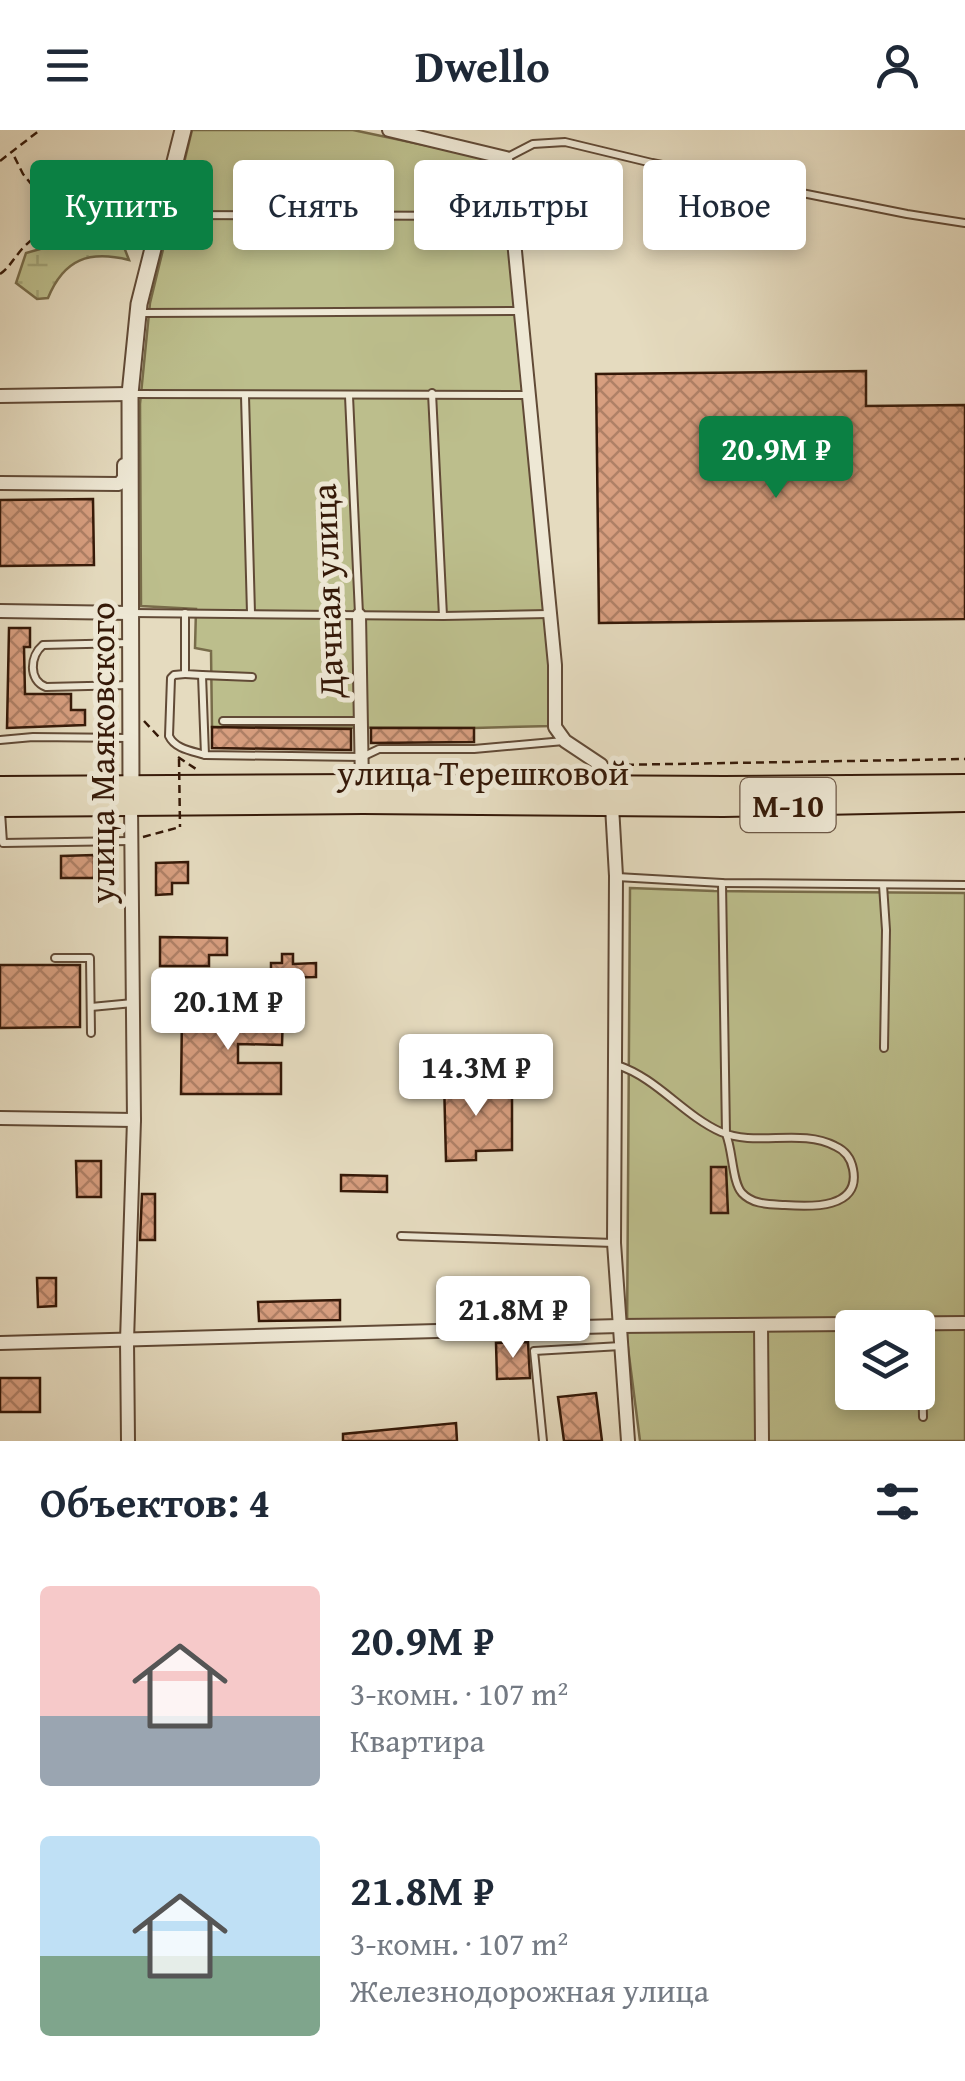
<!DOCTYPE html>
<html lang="ru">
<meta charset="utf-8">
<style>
:root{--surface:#fff;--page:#f6f6f7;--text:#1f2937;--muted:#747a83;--accent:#0b8043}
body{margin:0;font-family:"Gentium Book Plus",serif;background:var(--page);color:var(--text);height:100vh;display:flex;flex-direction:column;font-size:38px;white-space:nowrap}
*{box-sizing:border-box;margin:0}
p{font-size:32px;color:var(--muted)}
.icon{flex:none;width:55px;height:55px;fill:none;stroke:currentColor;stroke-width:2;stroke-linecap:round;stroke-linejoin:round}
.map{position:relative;height:1311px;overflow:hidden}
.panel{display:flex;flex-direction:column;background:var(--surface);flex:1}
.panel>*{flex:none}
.hud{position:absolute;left:30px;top:30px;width:905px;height:90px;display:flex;gap:20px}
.tools{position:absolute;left:835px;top:1180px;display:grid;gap:20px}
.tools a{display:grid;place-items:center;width:100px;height:100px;border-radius:10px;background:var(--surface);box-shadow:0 5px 15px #0003;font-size:50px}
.price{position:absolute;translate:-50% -85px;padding:0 22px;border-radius:10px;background:#fff;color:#222;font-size:32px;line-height:65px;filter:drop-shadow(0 2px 5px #0008)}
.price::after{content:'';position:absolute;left:50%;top:60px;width:30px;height:22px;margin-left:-15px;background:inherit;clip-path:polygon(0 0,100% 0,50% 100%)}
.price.selected{background:var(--accent);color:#fff}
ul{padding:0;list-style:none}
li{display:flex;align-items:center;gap:30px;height:250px;padding:0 40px}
li span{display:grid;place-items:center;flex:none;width:280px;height:200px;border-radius:10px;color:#555}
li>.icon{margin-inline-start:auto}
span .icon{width:120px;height:120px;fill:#fffc;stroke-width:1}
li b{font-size:42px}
h2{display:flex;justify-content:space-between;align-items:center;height:120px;padding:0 40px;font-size:42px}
.pill{padding:0 35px;border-radius:10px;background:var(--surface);box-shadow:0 5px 15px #0003;font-size:35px;line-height:90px}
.pill.selected{background:var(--accent);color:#fff}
header{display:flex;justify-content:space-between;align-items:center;height:130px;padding:0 40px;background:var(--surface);font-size:45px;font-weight:800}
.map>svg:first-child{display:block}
</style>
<header><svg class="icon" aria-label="menu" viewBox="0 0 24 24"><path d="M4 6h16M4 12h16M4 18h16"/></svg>Dwello<svg class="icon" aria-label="person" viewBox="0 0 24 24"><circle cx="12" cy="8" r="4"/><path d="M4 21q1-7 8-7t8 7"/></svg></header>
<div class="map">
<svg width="965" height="1311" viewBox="0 0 965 1311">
<defs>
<pattern id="wetland-marsh" width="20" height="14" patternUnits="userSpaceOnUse" patternTransform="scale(2.5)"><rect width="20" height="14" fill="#bcbe8c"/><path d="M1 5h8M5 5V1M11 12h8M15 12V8" fill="none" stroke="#a2a377"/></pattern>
<pattern id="building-cross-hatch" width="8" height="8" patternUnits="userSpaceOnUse" patternTransform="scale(2.5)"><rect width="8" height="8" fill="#d79e7f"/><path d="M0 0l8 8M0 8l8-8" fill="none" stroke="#af8066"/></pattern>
</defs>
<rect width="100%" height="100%" fill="#e5dbbf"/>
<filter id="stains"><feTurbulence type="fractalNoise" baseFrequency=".002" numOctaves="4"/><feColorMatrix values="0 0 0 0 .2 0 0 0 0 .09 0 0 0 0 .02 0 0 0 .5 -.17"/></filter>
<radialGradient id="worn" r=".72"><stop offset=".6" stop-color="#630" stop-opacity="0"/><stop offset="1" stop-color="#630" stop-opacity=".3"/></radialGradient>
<path fill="url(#wetland-marsh)" stroke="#786c4a" stroke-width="2.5" d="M83,100L122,112L129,130C89,120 64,129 48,168L37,169L16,153L26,123L54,115Z"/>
<g fill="#bcbe8c" stroke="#786c4a" stroke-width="2.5" fill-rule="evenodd">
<polygon points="192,0 353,0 500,31 548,512 551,596 474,598 212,597 211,521 195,518 196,479 141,476 140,274 150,173"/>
<path d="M630,758L714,761L965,763V1311H640L627,1210ZM852,1198H918V1262H852Z"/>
</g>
<g fill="url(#building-cross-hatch)" stroke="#351908" stroke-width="2.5">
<polygon points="866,241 866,276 965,275 965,489 599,493 596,244"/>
<polygon points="93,369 94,435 0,436 0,370"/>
<polygon points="9,498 30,498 30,517 24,517 25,564 71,564 71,580 85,580 85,595 7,598"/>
<polygon points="212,597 351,599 351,620 212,618"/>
<polygon points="371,598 474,598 474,612 371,613"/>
<polygon points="94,725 94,748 61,748 61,726"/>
<polygon points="188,732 188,753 172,753 172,764 156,765 156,733"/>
<polygon points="160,807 227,808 227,825 209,825 209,836 160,836"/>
<polygon points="282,824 293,824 293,834 316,833 316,847 271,848 271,833 282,833"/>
<polygon points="0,835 80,835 80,897 0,898"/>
<polygon points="182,881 283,882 282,915 238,914 238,933 281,933 281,964 181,964"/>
<polygon points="488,949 488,963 512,963 512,1020 476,1021 476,1030 446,1031 444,950"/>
<polygon points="76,1031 101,1031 101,1067 77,1067"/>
<polygon points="711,1037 726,1037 728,1083 711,1083"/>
<polygon points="341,1045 387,1046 387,1062 341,1061"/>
<polygon points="142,1064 155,1064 155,1110 140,1110"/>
<polygon points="37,1148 56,1148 56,1176 38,1177"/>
<polygon points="340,1170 340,1190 259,1191 258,1172"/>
<polygon points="528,1212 530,1248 497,1249 496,1213"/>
<rect x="0" y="1248" width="40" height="34"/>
<polygon points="596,1263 602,1311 564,1311 558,1267"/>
<polygon points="456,1293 457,1311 343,1311 343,1304"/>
</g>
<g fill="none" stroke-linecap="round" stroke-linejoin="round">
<g stroke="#614a36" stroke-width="10">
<g id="service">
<polyline points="508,27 533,14 565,12 652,33 907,84 965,93"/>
<polyline points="162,85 510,86"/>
<polyline points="142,183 519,181"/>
<polyline points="432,263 443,486"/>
<polyline points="131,264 529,265"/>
<polyline points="245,266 251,483"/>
<polyline points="349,266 359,484"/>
<polyline points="132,483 443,486 549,484"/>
<polyline points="185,483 185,544 202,545"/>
<path d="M129,513L43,515C30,526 28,550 46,557L130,555"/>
<path d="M185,544L174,545L171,548L169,606C175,619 192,621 205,625"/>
<polyline points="252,547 202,545 205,625 362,627 379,619 474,619 564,611"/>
<polyline points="223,591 361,591"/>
<polyline points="0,610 33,607 130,608"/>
<polyline points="1,682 3,713 130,711"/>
<polyline points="617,747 722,753 965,755"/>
<polyline points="883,755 886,800 884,918"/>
<polyline points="55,828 90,828 91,903"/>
<polyline points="91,877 133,873"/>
<path d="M617,935C657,948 683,985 721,1002C756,1017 801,998 835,1016C844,1020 851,1028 853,1039C861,1079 811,1077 785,1075C770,1074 753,1075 742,1063C732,1052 733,1021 726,1004L722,753"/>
<polyline points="401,1106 614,1113"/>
<polyline points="921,1193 923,1287"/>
<polyline points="543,1311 534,1221 621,1216"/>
</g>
</g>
<g stroke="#614a36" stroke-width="16">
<g id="minor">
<polyline points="389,0 506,28 555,535 555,597 565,611 601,635 608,650 612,676 616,746 614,1113 628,1311"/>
<polyline points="0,266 130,264"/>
<polyline points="0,353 119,354 124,348 124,335"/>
<polyline points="0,481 130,483"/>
<polyline points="359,485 362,655"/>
<polyline points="0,988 134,990"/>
<polyline points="761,1195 762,1311"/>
<polyline points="0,1213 619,1196 965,1193"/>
<polyline points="128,1311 127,1211 134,990 131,675"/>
</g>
</g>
<g stroke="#614a36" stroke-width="19">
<polyline id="tertiary" points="131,665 130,264 139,174 183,0"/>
</g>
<g stroke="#351908" stroke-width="24">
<g id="trunk">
<polyline points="0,657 362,655 724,657 965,655"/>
<polyline points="0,676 363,673 723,676 965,671"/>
</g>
</g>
<g stroke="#351908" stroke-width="2.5" stroke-dasharray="8 5" stroke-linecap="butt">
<polyline points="0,31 40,0"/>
<path d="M0,144C9,138 14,128 22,119C34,106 47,100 54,82L23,44L12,22"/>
<polyline points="144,591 159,607"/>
<polyline points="178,627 196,639"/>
<polyline points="613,635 965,629"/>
<polyline points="143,707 180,697"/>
</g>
<use href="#service" stroke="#eee8d5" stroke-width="6"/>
<use href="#minor" stroke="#eee8d5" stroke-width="12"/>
<use href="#tertiary" stroke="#eee8d5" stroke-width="15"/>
<use href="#trunk" stroke="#e5dbbf" stroke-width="20"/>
<polyline stroke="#351908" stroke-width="2.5" stroke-dasharray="8 5" stroke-linecap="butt" points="179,629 180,697"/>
</g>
<g text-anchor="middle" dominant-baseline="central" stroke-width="10" stroke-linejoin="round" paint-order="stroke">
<rect fill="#eee8d5" stroke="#6c5746" stroke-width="2.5" x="740.5" y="648" width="95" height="54" rx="8"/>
<g font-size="32" font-weight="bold" fill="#351908">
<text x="788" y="675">М-10</text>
</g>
<g font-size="35" fill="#351908" stroke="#eee8d5">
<text transform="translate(327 461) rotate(-92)">Дачная улица</text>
<text transform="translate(101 623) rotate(-90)">улица Маяковского</text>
<text x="483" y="642">улица Терешковой</text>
</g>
</g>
<rect width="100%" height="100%" filter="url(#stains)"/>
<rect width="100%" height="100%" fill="url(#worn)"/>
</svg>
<div class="tools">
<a><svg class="icon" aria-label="layers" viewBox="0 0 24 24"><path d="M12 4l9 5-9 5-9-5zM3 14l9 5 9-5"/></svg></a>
</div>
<b class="price selected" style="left:776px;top:371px">20.9M ₽</b>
<b class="price" style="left:228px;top:923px">20.1M ₽</b>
<b class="price" style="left:476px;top:989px">14.3M ₽</b>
<b class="price" style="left:513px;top:1231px">21.8M ₽</b>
<div class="hud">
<a class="pill selected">Купить</a>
<a class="pill">Снять</a>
<a class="pill">Фильтры</a>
<a class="pill">Новое</a>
</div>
</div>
<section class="panel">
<h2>Объектов: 4<svg class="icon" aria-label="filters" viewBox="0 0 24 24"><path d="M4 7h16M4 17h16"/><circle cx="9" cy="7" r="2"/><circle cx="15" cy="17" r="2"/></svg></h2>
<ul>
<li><span style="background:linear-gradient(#f6c9c9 65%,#9aa5b1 0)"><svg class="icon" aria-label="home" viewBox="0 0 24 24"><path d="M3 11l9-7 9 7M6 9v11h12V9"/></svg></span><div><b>20.9M ₽</b><p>3-комн. · 107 m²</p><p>Квартира</p></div></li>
<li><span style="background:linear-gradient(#bfe0f5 60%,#7fa58c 0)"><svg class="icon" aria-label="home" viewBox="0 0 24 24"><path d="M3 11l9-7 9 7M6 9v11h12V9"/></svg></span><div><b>21.8M ₽</b><p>3-комн. · 107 m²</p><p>Железнодорожная улица</p></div></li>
</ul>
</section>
